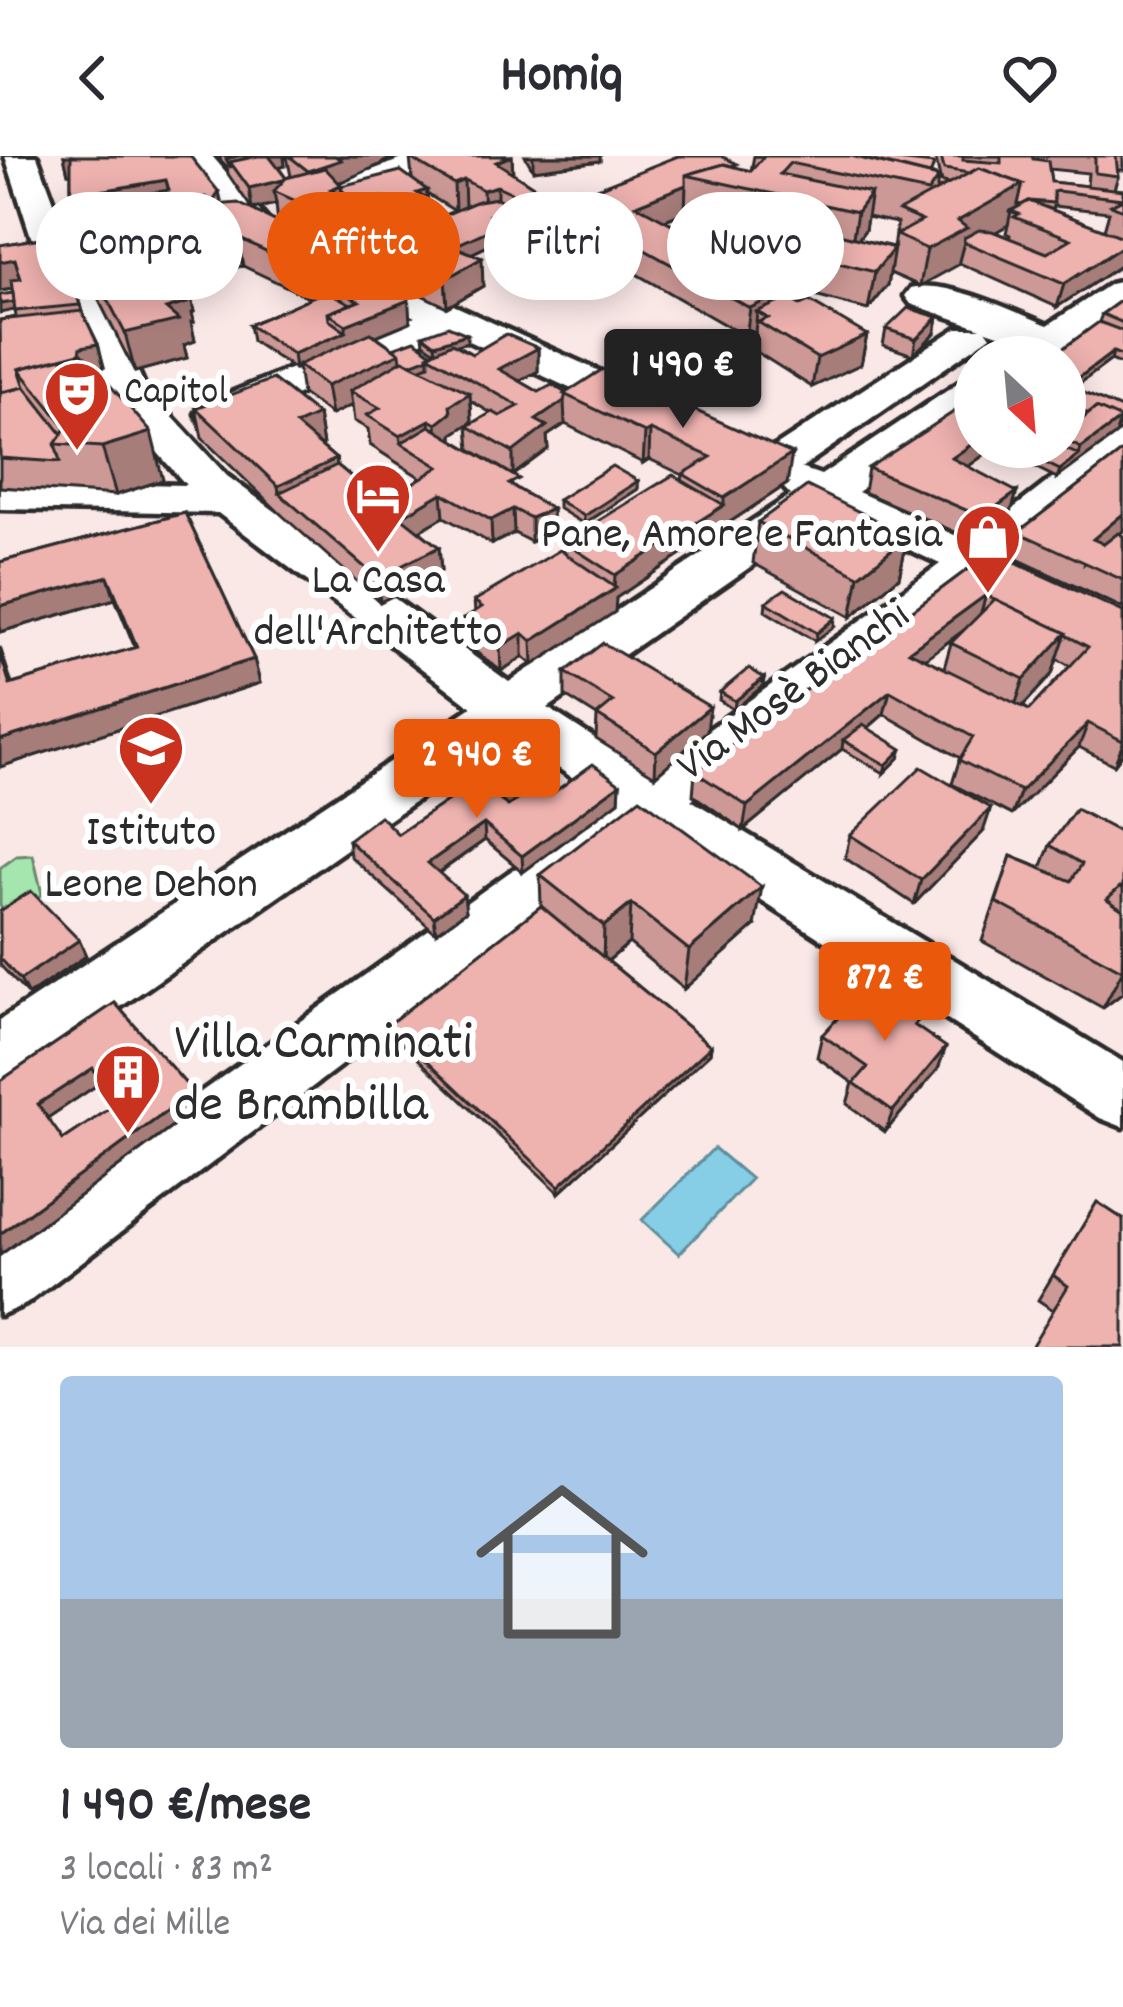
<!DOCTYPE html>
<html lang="it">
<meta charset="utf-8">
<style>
:root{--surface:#fff;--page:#f7f7f7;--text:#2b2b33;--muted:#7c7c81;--line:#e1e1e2;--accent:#ea580c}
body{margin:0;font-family:Dekko,sans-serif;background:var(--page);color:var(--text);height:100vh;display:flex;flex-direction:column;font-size:45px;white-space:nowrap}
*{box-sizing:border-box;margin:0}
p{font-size:39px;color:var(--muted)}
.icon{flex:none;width:66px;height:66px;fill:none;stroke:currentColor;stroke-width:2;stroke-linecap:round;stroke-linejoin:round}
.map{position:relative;height:1191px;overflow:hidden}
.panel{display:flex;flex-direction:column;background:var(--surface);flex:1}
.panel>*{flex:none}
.top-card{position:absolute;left:36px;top:36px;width:1053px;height:108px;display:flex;gap:24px}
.needle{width:78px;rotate:154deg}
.controls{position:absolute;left:954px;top:180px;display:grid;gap:24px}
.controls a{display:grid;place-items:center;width:132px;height:132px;border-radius:50%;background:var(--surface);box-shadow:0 6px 30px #0003;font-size:60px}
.price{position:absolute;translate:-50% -102px;padding:0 27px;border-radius:12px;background:var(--accent);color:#fff;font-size:39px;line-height:78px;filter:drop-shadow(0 3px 6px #0008)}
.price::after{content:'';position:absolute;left:50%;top:72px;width:36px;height:27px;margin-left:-18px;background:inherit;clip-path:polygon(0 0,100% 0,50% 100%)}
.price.selected{background:#222;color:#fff}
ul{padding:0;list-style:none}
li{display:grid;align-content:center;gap:24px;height:636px;padding:0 60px}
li+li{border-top:3px solid var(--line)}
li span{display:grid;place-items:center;height:372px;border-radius:12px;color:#555}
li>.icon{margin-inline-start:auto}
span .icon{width:216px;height:216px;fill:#fffc;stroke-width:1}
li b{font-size:51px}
.pill{padding:0 42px;border-radius:54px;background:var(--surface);box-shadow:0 6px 30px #0003;font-size:42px;line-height:108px}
.pill.selected{background:var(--accent);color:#fff}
header{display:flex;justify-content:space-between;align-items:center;height:156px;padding:0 60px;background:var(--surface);font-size:54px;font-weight:700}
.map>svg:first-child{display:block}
</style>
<header><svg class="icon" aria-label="back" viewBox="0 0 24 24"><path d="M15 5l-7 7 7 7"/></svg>Homiq<svg class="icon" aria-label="heart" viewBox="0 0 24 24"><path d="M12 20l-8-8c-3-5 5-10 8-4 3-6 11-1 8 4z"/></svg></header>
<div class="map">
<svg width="1123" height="1191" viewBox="0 0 1123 1191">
<rect width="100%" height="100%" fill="#fae8e7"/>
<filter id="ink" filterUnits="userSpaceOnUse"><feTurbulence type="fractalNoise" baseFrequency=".00833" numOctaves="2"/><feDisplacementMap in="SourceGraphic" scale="24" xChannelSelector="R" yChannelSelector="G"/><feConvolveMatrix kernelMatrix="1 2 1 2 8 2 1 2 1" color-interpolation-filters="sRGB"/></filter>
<g filter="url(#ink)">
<polygon fill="#a5e5ae" stroke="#68886c" stroke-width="3" points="33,699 42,738 25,752 6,755 0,750 0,712 17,700"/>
<polygon fill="#85cee5" stroke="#618d9b" stroke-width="3" points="714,992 751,1023 679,1098 642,1064"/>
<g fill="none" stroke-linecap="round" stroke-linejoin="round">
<g stroke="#2b2b2b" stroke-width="9">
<g id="minor">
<path d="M5,0H37L70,89L151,72L164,75L169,83L164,91L90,107L145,231L227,320L509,526L791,339L776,324L756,321L750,312L756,303L957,172H985L991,180L801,312L821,319L960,226L975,223V254L858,336L970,386L1108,279L1123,275V309L1008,403L1123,454V491L979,426L691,644L1123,906V971L1100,962L651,674L26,1148L0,1159V1079L608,646L510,579L23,919L0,927V864L472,551L218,357L0,353V325L186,329L110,242L73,232L67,223L73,214H101L57,114L0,126V104L36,96ZM829,356L940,408L648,617L548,552Z"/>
<polygon points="178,0 212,0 269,66 668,246 674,255 668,264 653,268 638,264 447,175 232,267 217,271 202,267 196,258 202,249 415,161 243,82"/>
<polygon points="410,0 475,0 471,7 433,15 337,50 313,50 308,43 313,36"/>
<path d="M1123,125V153L1053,201H1006L1022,186L911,148L905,140L911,132C947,123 1013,155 1048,169L1110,128Z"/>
</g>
</g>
<use href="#minor" fill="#fff" fill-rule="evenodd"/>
</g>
<g fill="#cd9996" stroke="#2b2b2b" stroke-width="3" fill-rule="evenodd">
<path d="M64,0L219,36L222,49L278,67L276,48L252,53L228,18L227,10L221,6L220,0H390L389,3L379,9L339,27L341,30L412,22L410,2L512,0L513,17L541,35V62L522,69L512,64L504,68V82L471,98L483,130L447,151L363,111L410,166L376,180L393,192L432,197L435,195L424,187L423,179L467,186L457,189L472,198L538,192V215L520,225L539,236L566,237L787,328L616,442L615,456L533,509L523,501L501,515L464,487L463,463L475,456L474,445L564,397V386L682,325L683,319L649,303L643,307L565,268L547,280L548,293L513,319L470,293L468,270L491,257L471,245L472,266L453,278V284L519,334L552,353V377L531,386L514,377L492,388L444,361L419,375L439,391L441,415L380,446L283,360L202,282L196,252L318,259L323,289L321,290L336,303L337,309L382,346L421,322L370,289L368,273L354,265L352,249L331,259L302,238L298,212L295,213L252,185L249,169L310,142L243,110L231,112L211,104L166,112L167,115L186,118L194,156L192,157L194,166H191L195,185L184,189L187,202L135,216L79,105L69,68L79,66L71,39V17H68ZM287,1L291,20L286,22L279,12L285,10L284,2ZM427,38L455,55L440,61L426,51L428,48ZM382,56H384L399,66V71L386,64V58Z"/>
<polygon points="525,0 600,0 600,5 533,14"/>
<path d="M678,0L751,15L754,0L897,4L938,21L937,26L941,27L935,0H931H1123V14H1117L1118,20L1114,33L1123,34V108L1057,151L959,107L920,130L890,117L888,129L868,154L792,134L791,144L867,179L861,208L812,231L755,195V177L746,181L560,74V47ZM1049,13L1088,17L1087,30L1051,26ZM1053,50L1109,56L1104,74L1052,54ZM685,56L786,78L774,91L771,120L665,64ZM867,61L897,67L893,91L858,83L865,74ZM1008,69L1006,77L1010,79L1009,82L995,76Z"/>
<polygon points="58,79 82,155 98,188 104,211 96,212 163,324 116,339 0,331 0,164 16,161 12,133 0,135 4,89"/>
<polygon points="1123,143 1123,209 1111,204 1073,232 1123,254 1123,273 1057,322 1002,295 1003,291 1065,291 1065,268 1072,271 1081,264 1075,261 1065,267 1065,201 1099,166 1102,158"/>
<polygon points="938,161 935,177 913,199 883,189 886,173"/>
<polygon points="975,291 995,291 968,310 1010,360 976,385 864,336 868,312"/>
<polygon points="1123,295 1123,375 1119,378 1123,380 1123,452 1011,400 1018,376"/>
<polygon points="638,325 638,333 584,368 558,352 558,344"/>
<polygon points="185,357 254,503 260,527 0,611 0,491 12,528 135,492 115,443 0,476 0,406"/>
<polygon points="758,366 908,380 899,421 851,461 753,407"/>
<path d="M991,396L1123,456V597L1114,609L1079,591L1012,659L952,628L960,602L884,558L868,572L899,602L884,617L842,593L743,674L693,639L695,616ZM964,474L951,487L944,512L925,503ZM1057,503L1070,510L1029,554L1023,550L1052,518Z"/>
<polygon points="766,446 834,471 815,485 765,455"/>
<polygon points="565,516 707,575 655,620 596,583 597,560 565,540"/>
<polygon points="764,522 763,530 734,554 719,544 720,536"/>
<polygon points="450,603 537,620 537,630 550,639 620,628 619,645 523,716 485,684 439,717 466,755 436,777 350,700 348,684 398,678 467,632 451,620"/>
<polygon points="983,676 914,748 845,702 850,679"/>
<polygon points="1123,678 1123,837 1103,852 982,785 1011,700 1041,712 1050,689"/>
<polygon points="540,719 755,770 684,833 629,787 608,805 711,890 710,897 559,1037 390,876 389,868 541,750"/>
<polygon points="0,755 79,784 86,800 28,839 0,809"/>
<path d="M115,847L193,936L199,951L0,1099V925ZM100,927L116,949L63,984L47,962Z"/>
<polygon points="919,872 938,913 885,976 847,948 853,927 817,901 822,879"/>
<polygon points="1097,1046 1123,1063 1053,1154 1038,1144"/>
</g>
<g fill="#a77d7a" stroke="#2b2b2b" stroke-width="3">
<polygon points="64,0 72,0 76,17 68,17"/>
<polygon points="257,0 287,0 287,1 284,2 285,10 260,17"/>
<polygon points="341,0 390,0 389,3 379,9 343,25 311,36 308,15 341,4"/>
<polygon points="512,0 513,26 496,6"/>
<polygon points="533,0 600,0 600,5 533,14"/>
<polygon points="288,23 274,35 276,48 252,53 249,32"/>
<polygon points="166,24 171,45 105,56 100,35"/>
<polygon points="464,24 465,51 455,55 454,28"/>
<polygon points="1023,28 1016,57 1011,55 1008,69 973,89 964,86 958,109 920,130 927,93 958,65"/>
<polygon points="341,29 343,42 347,40 351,75 386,58 388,86 348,83 347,77 318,63 321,91 316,54 331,33"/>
<polygon points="686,29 685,56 635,76 636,49"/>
<polygon points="497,30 497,56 511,50 512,65 504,68 504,82 441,112 440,96 484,62 483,34"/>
<polygon points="427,34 426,57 418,59 417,37"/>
<polygon points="541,35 541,62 522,69 521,41"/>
<polygon points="219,36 228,84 238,82 243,110 231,112 226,84 205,76 211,104 155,114 90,92"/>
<polygon points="871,37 865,74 851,93 857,56"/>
<polygon points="383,41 384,56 357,62 355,47"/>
<polygon points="1123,90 1123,108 1057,151 1064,128"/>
<polygon points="894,92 888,129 868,154 875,116"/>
<polygon points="0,95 15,103 23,131 0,135"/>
<polygon points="482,102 483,130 447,151 445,123"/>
<polygon points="363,108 366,136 329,130 328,124"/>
<polygon points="186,118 194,156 192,157 194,166 191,166 195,185 184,189 187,202 135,216 125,177 166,153 174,131"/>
<polygon points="792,132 789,161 768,162 757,156 755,177 746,181 750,152"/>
<polygon points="408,136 410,166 301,211 298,209 298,212 295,213 293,198 346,176 346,169"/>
<polygon points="27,143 29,151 0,157 0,148"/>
<polygon points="938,161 935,177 913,199 916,183"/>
<polygon points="467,178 467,186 436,196 435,188"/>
<polygon points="867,179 861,208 812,231 817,202"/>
<polygon points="98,188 104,211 48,222 81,191"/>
<polygon points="538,192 538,215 499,236 499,213"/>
<polygon points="1113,196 1111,204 1066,238 1068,230"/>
<polygon points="400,197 429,201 429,209 402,220 350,235 352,249 331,259 326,230"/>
<polygon points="470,237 472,266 453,278 453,286 439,298 437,268 450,249"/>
<polygon points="1082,238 1074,261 1065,267 1072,244"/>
<polygon points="564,245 565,268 547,280 548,293 513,319 513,296 536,264"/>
<polygon points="318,259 323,289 301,299 296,269"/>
<polygon points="1121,263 1116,279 1057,322 1060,314 1079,299 1081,292"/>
<polygon points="430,264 432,293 401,287 400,280"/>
<polygon points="650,274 649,303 643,307 645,277"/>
<polygon points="151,276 163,324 116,339 102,291"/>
<polygon points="975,286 975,291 995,291 947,326 952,302"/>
<polygon points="792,298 787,328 616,442 615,456 533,509 532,485 614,434 615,419 724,349 724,342"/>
<polygon points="336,303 340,332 279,337 278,330"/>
<polygon points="638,325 638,333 584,368 584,360"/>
<polygon points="1017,336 1010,360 976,385 982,361"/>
<polygon points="442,337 444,361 403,384 401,361"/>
<polygon points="513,353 514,377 492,388 491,364"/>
<polygon points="552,353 552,377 531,386 531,362"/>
<polygon points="1123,358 1123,375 1085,407 1093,383"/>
<polygon points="908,380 899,421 851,461 859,420"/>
<polygon points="439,391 441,415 380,446 377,422"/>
<polygon points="108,420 115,443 0,476 0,450"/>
<polygon points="986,439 979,463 903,519 909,495"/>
<polygon points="835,462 834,471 815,485 817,477"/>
<polygon points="523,477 523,501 501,515 500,491"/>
<polygon points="1066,477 1052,518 1010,564 1024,523"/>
<polygon points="254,503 260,527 0,611 0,584"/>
<polygon points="764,522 763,530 734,554 735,545"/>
<polygon points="890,535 884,558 849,588 843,584 842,593 743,674 747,650"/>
<polygon points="710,551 707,575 655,620 656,596"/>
<polygon points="1088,567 1079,591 1012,659 1021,635"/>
<polygon points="1123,587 1123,597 1114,609"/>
<polygon points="902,593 899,602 884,617 886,609"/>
<polygon points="537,620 537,637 502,662 501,645"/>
<polygon points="620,628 619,645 523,716 522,700"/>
<polygon points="991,652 983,676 914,748 921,724"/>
<polygon points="484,668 485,684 429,723 428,707"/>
<polygon points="762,731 755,770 684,833 689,794"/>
<polygon points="464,739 466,755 436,777 434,761"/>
<polygon points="631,748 629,787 603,809 604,770"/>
<polygon points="79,784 86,800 28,839 20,824"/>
<polygon points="1123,814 1123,837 1103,852"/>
<polygon points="711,890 710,897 559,1037 559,1030"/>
<polygon points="946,891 938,913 885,976 893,955"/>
<polygon points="93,912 100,927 46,963 38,948"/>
<polygon points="193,936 199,951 0,1099 0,1078"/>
</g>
<g fill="#eeb2af" stroke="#2b2b2b" stroke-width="3" fill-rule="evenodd">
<path d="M71,0H190L219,36L214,44L211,45L206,41L82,65L71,39ZM166,24L169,34L103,45L100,35Z"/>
<polygon points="239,0 254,0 255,1 230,6 231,12 226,3"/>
<polygon points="258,0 269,0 286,22 283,24 249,32 230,6"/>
<polygon points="289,0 335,0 341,4 308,15"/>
<polygon points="414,0 511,0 496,6 541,35 521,41 497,30 483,34 464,24 454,28 410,2"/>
<polygon points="678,0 721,0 737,8 732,10 724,8 686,19 686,29 636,49 792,132 750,152 560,47"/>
<polygon points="764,0 851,0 938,21 928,36 790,7 780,18 871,37 857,56 686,19 724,8 751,15"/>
<polygon points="854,0 897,0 896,4 934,8 931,17 926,18"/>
<polygon points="941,0 963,0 963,4 1001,7 1001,0 1032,0 1033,3 1048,5 1051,26 1123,34 1123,43 1057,35 1053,36 1054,47 1029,45 1021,49 1018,48 1023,28 979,12 969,17 944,13"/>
<polygon points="1095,0 1116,0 1118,20 1095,17"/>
<polygon points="325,12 341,29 331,33 347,40 316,54 274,35 286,22"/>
<polygon points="979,12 1023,28 958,65 967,72 927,93 896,79 922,65 899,55"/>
<polygon points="401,15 427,34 417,37 425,42 417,44 440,61 478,45 497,42 511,50 490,59 504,67 454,90 439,84 436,85 398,63 408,59 383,41 355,47 342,34 341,30"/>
<polygon points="937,26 948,28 937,34"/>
<polygon points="206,41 223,54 200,58 204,67 147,77 167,115 186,118 181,122 186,128 174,131 187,147 166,153 179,164 125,177 69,68"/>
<polygon points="1123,43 1123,54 1111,49"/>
<polygon points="1029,45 1123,81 1123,90 1064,128 964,86 964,82 979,74 992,75 1047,97 1071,83 1014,61 1019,58 1011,55"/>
<polygon points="238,47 363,108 328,124 238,82 226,84 205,76 204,68 224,63 223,54 216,49"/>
<polygon points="348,49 359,53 368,50 386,58 347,77 318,63"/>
<polygon points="386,64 433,86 400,102 401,108 348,83"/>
<polygon points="796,67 894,92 875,116 774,91"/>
<polygon points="58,79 80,149 15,155 11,124 21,123 15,103 0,106 0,89"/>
<polygon points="439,84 482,102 445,123 400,102"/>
<polygon points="364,114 408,136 409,144 346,169 328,157 359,145 329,130"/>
<polygon points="326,135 351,148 328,157 329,164 346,176 293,198 249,169"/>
<polygon points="13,137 14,146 0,148 0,139"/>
<polygon points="788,142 800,149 809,145 867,179 817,202 758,166 768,162 757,156"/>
<polygon points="1123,143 1123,167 1102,158"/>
<polygon points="908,152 938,161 916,183 886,173"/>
<polygon points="82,155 98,188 81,191 80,197 19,213 25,231 1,236 0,164"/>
<polygon points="1099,166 1123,175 1123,200 1113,196 1068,230 1123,254 1123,267 1118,271 1121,263 1096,252 1089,258 1077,253 1082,238 1065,231 1065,201 1051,201"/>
<polygon points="448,170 467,178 435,188 423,179"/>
<polygon points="371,177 400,197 326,230 298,209"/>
<polygon points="506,178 538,192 499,213 539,236 552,229 566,237 564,245 536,264 547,270 513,296 468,270 493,256 500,260 519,250 428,199 452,187 472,198"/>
<polygon points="415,184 432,197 428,199 429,201 411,208 401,205 400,197 393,192"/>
<polygon points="82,197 151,276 102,291 55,288 66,271 19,213"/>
<polygon points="403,204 470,237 450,249 451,257 437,268 430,264 400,280 367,259 380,252 350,235"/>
<polygon points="603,213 792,298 724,342 683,318 711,301 650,274 645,277 564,238"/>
<polygon points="273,223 318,259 296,269 336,303 278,330 196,252"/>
<polygon points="25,231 62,278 55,288 60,306 0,302 0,235 1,237"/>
<polygon points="1065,231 1082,238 1072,244 1065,241"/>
<polygon points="975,242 975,286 952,302 1017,336 982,361 868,312"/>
<polygon points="1096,252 1121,263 1081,292 1065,284 1065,268 1072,271"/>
<polygon points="430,270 519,323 509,328 552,353 531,362 513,353 491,364 442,337 401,361 439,391 377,422 279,337 337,309 382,346 439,311 401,287"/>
<polygon points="1012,291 1061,291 1079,299 1060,314"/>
<polygon points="1123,295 1123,358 1093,383 1104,388 1118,377 1123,380 1123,424 1018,376"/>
<polygon points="612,310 638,325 584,360 558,344"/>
<polygon points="673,319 724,349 615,419 564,386"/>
<polygon points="807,330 908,380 859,420 758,366"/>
<polygon points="185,357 254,503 0,584 0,497 10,529 137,491 108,420 0,450 0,406"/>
<polygon points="560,394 616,432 532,485 523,477 500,491 463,463 482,451 474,445"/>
<path d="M991,396L1123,456V585L1088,567L1021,635L959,604L973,581L890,535L747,650L695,616ZM986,439L1066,477V479L1088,491L1029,554L909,495Z"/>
<polygon points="785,433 835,462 817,477 766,446"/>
<polygon points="995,443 1066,477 1024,523 951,487"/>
<polygon points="603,487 710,551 656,596 597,559 613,546 565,516"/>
<polygon points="749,512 764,522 735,545 720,536"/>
<polygon points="863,569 902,593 886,609 843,584"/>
<polygon points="485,580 537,620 501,645 508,650 537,630 550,639 593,608 620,628 522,700 484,668 428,707 464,739 434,761 348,684 380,660 398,678 477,625 450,603"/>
<polygon points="921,611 991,652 921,724 850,679"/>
<polygon points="640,642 762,731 689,794 631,748 604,770 540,719"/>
<polygon points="1076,653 1123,678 1123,732 1120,731 1107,743 1123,754 1122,814 996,746 1011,700 1071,725 1082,708 1050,689"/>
<polygon points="31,735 79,784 20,824 0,802 0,755"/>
<polygon points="541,750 711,890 559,1030 389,868"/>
<polygon points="872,825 924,859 914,869 946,891 893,955 854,927 868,911 822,879"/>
<path d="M115,847L193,936L0,1078V925ZM93,912L118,947L63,984L38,948Z"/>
<polygon points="1097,1046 1123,1063 1123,1191 1031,1191 1068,1130 1053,1119"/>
</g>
</g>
<defs>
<g id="theatre-pin" transform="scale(3.45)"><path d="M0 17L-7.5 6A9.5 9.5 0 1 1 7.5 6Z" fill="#c8321e" stroke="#fff"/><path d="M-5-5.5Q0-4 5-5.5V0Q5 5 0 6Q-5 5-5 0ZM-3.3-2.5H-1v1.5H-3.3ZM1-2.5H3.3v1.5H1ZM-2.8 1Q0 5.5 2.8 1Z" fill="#fff"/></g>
<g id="hotel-pin" transform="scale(3.45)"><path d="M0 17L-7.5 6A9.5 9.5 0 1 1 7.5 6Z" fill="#c8321e" stroke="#fff"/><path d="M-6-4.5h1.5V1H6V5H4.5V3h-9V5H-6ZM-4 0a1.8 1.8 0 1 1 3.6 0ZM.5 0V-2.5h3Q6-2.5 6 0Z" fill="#fff"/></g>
<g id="shop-pin" transform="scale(3.45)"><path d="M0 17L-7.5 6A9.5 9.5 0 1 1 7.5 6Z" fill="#c8321e" stroke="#fff"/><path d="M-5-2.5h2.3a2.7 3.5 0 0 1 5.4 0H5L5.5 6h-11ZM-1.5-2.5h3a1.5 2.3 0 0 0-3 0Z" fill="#fff"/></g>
<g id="school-pin" transform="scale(3.45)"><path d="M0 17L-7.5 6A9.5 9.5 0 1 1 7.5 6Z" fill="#c8321e" stroke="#fff"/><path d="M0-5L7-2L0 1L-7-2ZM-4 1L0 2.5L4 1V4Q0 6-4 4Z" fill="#fff"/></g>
<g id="building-pin" transform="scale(3.45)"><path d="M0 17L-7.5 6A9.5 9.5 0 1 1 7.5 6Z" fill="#c8321e" stroke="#fff"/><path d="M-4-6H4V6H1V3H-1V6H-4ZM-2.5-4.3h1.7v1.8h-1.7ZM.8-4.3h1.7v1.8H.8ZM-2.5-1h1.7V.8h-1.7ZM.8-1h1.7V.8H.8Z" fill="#fff"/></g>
</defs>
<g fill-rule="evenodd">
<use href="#theatre-pin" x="77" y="238"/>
<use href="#hotel-pin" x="378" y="340"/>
<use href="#shop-pin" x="988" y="381"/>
<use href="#school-pin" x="151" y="592"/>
<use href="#building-pin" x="128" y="921"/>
</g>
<g text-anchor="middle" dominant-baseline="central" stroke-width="12" stroke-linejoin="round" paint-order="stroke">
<g font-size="39" fill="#2b2b2b" stroke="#fff" text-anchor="start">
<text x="124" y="238">Capitol</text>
</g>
<g font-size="45" fill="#2b2b2b" stroke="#fff">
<text x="942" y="381" text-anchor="end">Pane, Amore e Fantasia</text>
<text x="378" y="427">La Casa<tspan x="378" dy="52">dell'Architetto</tspan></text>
<text x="151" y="679">Istituto<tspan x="151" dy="52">Leone Dehon</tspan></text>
</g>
<g font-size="45" fill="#2b2b2b" stroke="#fff">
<text transform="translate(795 537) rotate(-36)">Via Mosè Bianchi</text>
</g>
<g font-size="54" fill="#2b2b2b" stroke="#fff" text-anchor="start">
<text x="174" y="890">Villa Carminati<tspan x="174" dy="62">de Brambilla</tspan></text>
</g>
</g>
</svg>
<div class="controls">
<a><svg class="needle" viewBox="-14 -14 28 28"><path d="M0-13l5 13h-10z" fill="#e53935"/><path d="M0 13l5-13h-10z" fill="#7c7c81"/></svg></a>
</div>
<b class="price selected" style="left:683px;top:275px">1 490 €</b>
<b class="price" style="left:477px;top:665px">2 940 €</b>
<b class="price" style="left:885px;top:888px">872 €</b>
<div class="top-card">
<a class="pill">Compra</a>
<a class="pill selected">Affitta</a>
<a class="pill">Filtri</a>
<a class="pill">Nuovo</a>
</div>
</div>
<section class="panel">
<ul>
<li><span style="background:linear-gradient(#a9c7e8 60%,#9aa5b1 0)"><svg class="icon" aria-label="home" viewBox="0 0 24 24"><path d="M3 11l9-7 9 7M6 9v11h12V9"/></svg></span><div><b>1 490 €/mese</b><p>3 locali · 83 m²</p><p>Via dei Mille</p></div></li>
</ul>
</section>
